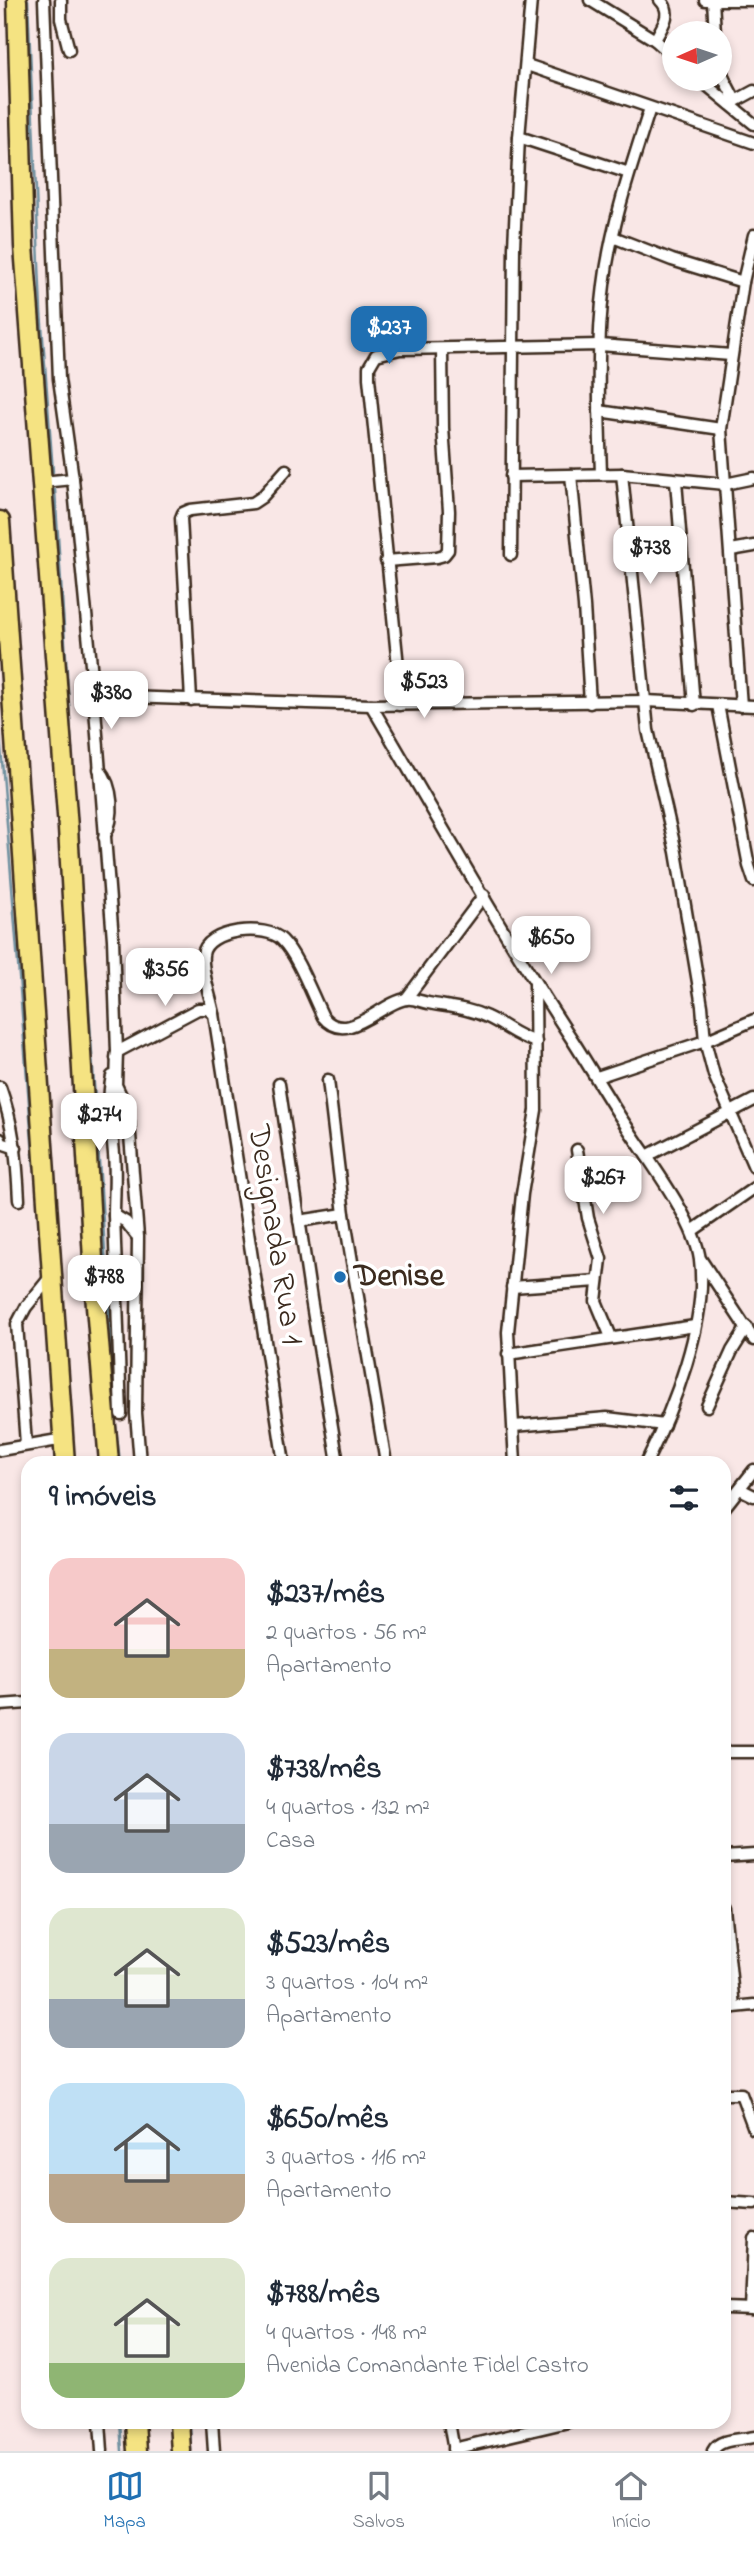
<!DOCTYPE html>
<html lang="pt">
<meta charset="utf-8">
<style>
:root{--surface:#fff;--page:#f2f2f3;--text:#1f2937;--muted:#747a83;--line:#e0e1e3;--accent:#1f6fb2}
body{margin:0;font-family:"Indie Flower",sans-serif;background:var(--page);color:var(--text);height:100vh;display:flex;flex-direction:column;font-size:26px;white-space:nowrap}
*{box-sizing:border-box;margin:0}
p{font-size:23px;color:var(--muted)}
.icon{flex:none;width:38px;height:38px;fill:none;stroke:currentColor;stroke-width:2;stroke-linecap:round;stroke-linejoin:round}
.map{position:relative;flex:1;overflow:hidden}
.panel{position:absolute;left:21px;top:1456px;width:710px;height:973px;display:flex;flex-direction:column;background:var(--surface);border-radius:21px;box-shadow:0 4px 10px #0003}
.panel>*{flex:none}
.needle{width:46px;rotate:267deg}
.fabs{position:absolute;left:662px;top:21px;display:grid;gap:14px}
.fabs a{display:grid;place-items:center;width:70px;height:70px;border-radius:50%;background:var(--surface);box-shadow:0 4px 10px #0003;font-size:35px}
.price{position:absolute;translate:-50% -60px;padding:0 16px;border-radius:14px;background:#fff;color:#222;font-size:23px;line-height:46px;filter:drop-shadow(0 2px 4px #0008)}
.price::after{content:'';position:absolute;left:50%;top:42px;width:21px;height:16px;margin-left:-10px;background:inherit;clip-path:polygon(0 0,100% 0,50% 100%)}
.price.current{background:var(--accent);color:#fff}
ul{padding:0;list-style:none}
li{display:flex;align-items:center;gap:21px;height:175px;padding:0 28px}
li span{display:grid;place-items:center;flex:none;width:196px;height:140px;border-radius:21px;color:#555}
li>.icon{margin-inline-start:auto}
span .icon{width:84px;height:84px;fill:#fffc;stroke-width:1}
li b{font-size:30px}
h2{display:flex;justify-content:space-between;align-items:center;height:84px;padding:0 28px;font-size:30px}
.dock{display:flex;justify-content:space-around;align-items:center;height:98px;border-top:2px solid var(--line);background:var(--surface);font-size:19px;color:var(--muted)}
.dock a{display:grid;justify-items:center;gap:4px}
.dock .current{color:var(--accent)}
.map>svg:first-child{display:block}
</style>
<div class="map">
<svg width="754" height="2451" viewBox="0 0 754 2451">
<rect width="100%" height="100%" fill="#f9e7e6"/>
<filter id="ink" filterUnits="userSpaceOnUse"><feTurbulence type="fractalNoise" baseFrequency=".0143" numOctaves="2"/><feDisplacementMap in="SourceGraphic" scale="14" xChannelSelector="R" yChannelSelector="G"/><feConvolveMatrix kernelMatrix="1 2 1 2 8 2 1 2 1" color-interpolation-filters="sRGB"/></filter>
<g filter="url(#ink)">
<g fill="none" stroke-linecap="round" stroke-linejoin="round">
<g stroke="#7091a0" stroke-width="2.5">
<polyline points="28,0 41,311 53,472"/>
<polyline points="55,490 115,1404"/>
<polyline points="0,735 34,1167"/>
<polyline points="40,1227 41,1237"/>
<polyline points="116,1426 120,1463"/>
<polyline points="56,1459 56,1463"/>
<polyline points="120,2422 122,2451"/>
<polyline points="190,2422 191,2451"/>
</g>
<g stroke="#3b2a1e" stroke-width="15">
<g id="street">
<polyline points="44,0 59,379 73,479 94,696 113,939 117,1052 116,1085 124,1102 129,1122 138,1237 136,1413 140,1463"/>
<polyline points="61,0 61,19 69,50"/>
<polyline points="590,0 655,40 674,57"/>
<polyline points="705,0 754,0"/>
<polyline points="713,0 715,33"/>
<path d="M655,40C662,26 674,13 660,0"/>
<polyline points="719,62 724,79 735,100"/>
<polyline points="527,65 754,143"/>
<polyline points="699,79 754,124"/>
<polyline points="730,104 754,91"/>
<polyline points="519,137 629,173"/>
<polyline points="613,237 672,260 743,282"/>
<polyline points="599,411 721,429"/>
<path d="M601,474C599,411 596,347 604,285C611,225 632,165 650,108"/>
<polyline points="622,474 648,730 676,852 702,1006 705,1041 714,1075 754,1167"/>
<polyline points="571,475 584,606 590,703"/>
<polyline points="511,476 622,474 725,484 754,478"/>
<polyline points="676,481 694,705"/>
<polyline points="42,482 73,479"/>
<polyline points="731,550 754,546"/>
<polyline points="511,555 514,247 519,137 531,0"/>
<polyline points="386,561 437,557 444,555 448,550 449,511 443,428 442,349"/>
<polyline points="94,696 371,705 645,701 754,706"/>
<polyline points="191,700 181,518 183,513 190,510 253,503 262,497 286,470"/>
<path d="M371,705C437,817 501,932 573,1041C591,1069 608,1099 627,1127C649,1161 695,1220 700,1260C708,1322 673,1409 646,1463"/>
<polyline points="399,705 398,666 369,378 369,367 376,355 400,349 600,345 731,355"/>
<polyline points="718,705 749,866 754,881"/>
<polyline points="741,706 721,429 743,282 754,235"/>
<path d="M99,769C113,786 116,817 104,837"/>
<polyline points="406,999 484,895"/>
<polyline points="116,1058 117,1052 198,1009 207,1009 214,1014"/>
<path d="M112,1076C106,1103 112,1127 114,1154C116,1174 114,1195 114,1215L126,1222L136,1235"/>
<polyline points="597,1077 705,1041 754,1020"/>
<polyline points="328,1080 344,1214 386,1463"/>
<polyline points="279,1084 311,1299 338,1463"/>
<path d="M0,1087C14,1126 17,1159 19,1200"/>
<polyline points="0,1139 1,1143 16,1148"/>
<polyline points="577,1150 588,1218 601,1259 596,1301 611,1337"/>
<polyline points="647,1156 754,1100"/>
<polyline points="114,1215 121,1414"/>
<polyline points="299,1221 344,1214"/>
<polyline points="692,1231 754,1188"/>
<polyline points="701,1260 754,1340"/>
<polyline points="512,1287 598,1281"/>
<polyline points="508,1354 695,1326"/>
<polyline points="707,1406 732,1351 747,1327"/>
<polyline points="514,1426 607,1418 664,1425"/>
<polyline points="26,1444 17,1324 26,1307 52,1275"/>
<polyline points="0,1450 64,1439"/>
<path d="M284,1463L214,1014C211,998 201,971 203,955C205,929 267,923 282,940C298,956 312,995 323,1017C347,1047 382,1001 407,999C413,998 422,1002 428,1003C449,1007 468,1008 487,1017C505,1025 515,1036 536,1042"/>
<polyline points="515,1463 508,1332 522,1194 536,1110 535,983"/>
<polyline points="740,1489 754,1496"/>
<polyline points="724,1508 754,1470"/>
<polyline points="0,1705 28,1703"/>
<polyline points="724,1752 754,1752"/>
<polyline points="724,1857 754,1855"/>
<polyline points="724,1908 734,2007"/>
<polyline points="724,2008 754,2005"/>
<polyline points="724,2094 741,2094 754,2129"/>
<polyline points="724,2202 754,2204"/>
<polyline points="724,2308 754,2309"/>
<polyline points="751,2309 754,2238"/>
<polyline points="100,2422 102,2451"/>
<polyline points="212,2422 214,2451"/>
<polyline points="449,2422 454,2451"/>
<polyline points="453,2449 568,2422"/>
<path d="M713,2451C719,2438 741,2440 754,2437"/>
</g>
</g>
<g stroke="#3b2a1e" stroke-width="23">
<g id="highway">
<polyline points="17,0 24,246 68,828 95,1294 109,1463"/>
<polyline points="0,521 65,1463"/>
<polyline points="135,2422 137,2451"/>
<polyline points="179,2422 181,2451"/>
</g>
</g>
<use href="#street" stroke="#fff" stroke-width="10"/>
<use href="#highway" stroke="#f5e382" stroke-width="18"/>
</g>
</g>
<circle fill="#1f6fb2" stroke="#fff" stroke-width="2.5" cx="340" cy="1277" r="7"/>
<g text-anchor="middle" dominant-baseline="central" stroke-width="7" stroke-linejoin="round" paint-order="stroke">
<g font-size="32" fill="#3b2a1e" stroke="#fff">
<text transform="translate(274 1235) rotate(81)">Designada Rua 1</text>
</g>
<g font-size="32" font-weight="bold" fill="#3b2a1e" stroke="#fff" text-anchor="start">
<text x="354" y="1277">Denise</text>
</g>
</g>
</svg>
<div class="fabs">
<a><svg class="needle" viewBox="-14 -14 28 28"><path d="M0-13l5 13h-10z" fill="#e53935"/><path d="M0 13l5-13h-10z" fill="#747a83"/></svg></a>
</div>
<b class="price current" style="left:389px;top:366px">$237</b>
<b class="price" style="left:650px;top:586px">$738</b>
<b class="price" style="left:424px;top:720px">$523</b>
<b class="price" style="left:111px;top:731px">$380</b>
<b class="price" style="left:551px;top:976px">$650</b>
<b class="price" style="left:165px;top:1008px">$356</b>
<b class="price" style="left:99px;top:1153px">$274</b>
<b class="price" style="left:603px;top:1216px">$267</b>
<b class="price" style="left:104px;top:1315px">$788</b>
<section class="panel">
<h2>9 imóveis<svg class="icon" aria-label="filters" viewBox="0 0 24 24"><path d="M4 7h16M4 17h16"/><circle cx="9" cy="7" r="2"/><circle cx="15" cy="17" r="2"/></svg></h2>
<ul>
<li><span style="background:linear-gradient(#f6c9c9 65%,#c2b280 0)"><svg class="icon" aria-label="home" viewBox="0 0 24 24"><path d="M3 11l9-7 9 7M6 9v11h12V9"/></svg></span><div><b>$237/mês</b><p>2 quartos · 56 m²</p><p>Apartamento</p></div></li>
<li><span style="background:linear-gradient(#c9d6e8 65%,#9aa5b1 0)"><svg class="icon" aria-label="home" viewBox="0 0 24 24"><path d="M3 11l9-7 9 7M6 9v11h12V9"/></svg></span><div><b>$738/mês</b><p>4 quartos · 132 m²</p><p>Casa</p></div></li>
<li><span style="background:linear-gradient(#dfe7d0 65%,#9aa5b1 0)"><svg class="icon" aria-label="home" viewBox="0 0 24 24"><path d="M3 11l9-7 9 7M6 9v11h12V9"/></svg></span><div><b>$523/mês</b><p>3 quartos · 104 m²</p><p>Apartamento</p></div></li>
<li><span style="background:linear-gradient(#bfe0f5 65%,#b9a48a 0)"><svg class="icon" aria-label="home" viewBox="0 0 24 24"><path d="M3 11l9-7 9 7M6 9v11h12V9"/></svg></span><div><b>$650/mês</b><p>3 quartos · 116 m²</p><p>Apartamento</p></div></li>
<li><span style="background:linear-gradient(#dfe7d0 75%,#8fb573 0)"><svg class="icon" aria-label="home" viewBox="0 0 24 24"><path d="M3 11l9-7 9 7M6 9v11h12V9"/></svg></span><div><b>$788/mês</b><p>4 quartos · 148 m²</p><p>Avenida Comandante Fidel Castro</p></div></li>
</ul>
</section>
</div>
<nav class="dock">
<a class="current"><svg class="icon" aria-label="map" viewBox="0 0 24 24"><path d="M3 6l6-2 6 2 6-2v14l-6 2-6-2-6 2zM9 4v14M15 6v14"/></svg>Mapa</a>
<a><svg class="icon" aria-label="saved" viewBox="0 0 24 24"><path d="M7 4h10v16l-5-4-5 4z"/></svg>Salvos</a>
<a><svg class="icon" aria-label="home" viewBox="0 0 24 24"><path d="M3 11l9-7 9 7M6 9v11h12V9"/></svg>Início</a>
</nav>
